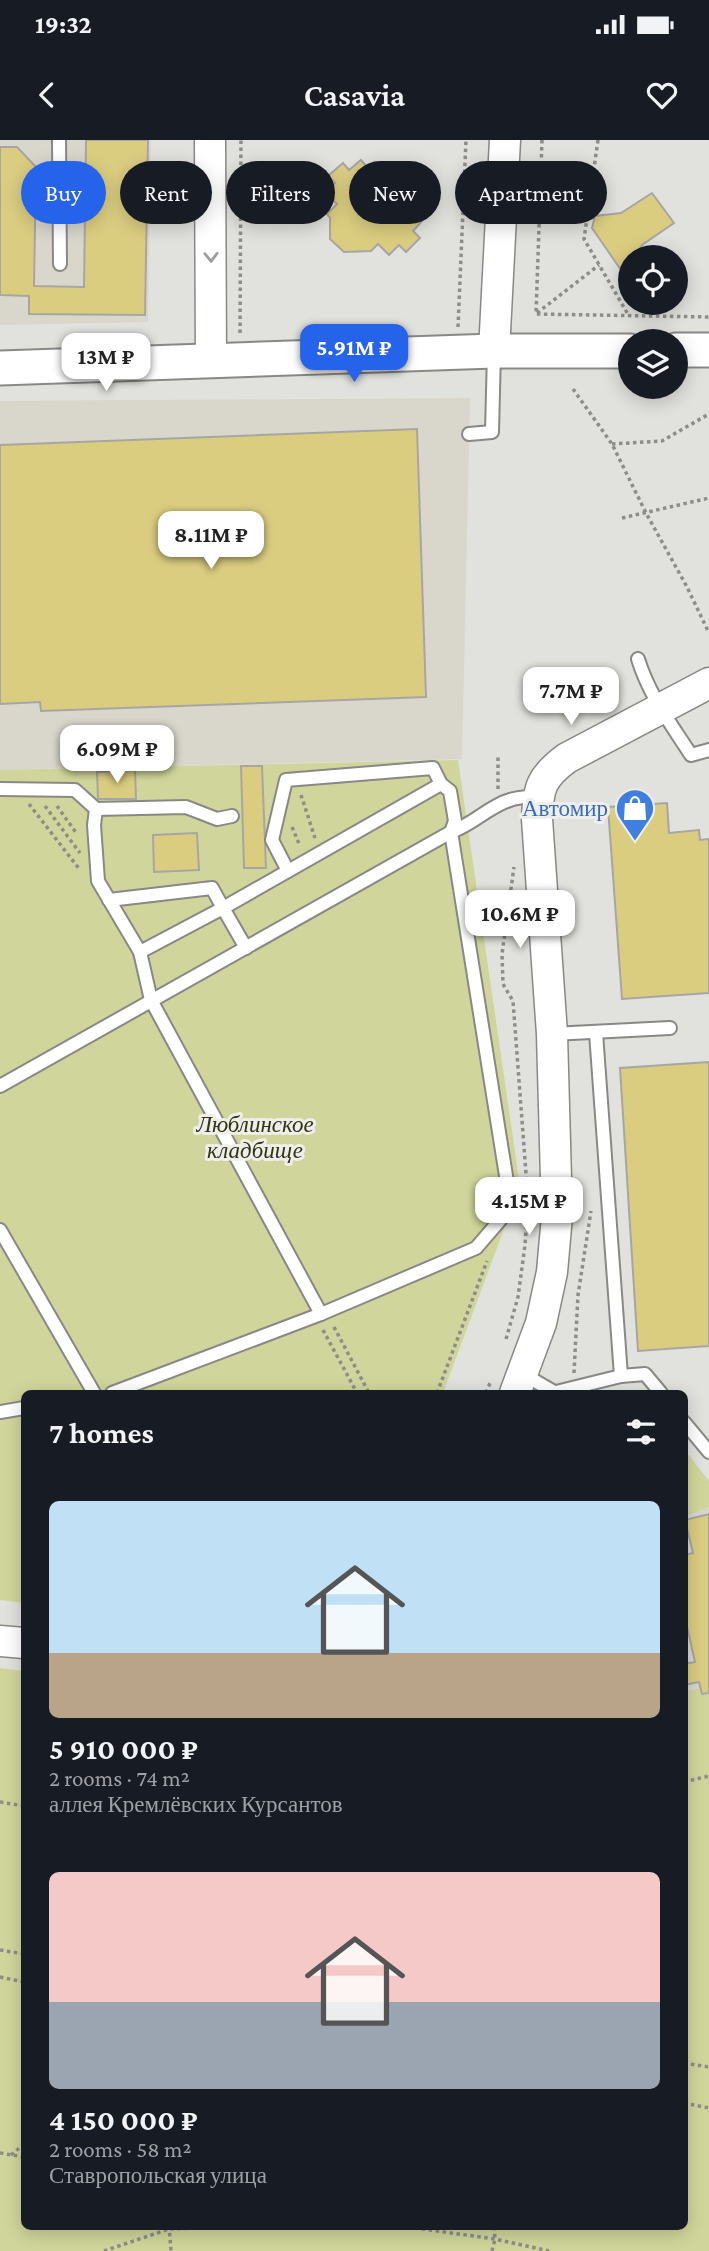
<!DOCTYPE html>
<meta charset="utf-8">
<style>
:root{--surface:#171b24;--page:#20242c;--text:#f1f3f6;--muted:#9ea1a6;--accent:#2563eb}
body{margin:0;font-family:"Crimson Pro",serif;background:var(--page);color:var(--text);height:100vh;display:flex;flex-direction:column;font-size:26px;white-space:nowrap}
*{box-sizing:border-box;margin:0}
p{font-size:23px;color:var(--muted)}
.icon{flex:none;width:38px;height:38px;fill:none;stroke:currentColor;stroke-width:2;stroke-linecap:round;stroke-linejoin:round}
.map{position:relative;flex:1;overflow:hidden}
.panel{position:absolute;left:21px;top:1250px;width:667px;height:840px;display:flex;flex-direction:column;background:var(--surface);border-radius:10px;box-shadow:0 4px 18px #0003}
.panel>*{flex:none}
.hud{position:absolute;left:21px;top:21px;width:668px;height:63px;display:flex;gap:14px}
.controls{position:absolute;left:618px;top:105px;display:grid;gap:14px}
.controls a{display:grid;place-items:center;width:70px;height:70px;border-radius:50%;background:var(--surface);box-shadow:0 4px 18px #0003;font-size:35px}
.price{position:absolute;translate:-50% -60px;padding:0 16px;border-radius:14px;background:#fff;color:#222;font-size:23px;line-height:46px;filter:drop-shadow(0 2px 4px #0008)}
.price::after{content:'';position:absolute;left:50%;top:42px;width:21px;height:16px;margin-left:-10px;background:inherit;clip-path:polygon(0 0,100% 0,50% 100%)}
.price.active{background:var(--accent);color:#fff}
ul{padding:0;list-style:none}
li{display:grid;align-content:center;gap:14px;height:371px;padding:0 28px}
li span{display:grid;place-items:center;height:217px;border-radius:10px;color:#555}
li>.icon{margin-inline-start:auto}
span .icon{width:126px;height:126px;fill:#fffc;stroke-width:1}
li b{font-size:30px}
h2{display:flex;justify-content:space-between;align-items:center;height:84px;padding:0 28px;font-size:30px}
.pill{padding:0 24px;border-radius:32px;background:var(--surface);box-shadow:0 4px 18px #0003;font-size:24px;line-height:63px}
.pill.active{background:var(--accent);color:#fff}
.status{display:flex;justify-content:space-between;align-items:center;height:49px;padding:0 35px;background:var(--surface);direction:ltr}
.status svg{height:19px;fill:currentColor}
header{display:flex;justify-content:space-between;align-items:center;height:91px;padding:0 28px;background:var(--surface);font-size:32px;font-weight:600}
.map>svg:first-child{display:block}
</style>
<div class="status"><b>19:32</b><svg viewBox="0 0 49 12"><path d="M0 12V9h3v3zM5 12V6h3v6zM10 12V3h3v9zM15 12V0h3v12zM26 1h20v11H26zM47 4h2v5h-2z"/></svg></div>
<header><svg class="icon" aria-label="back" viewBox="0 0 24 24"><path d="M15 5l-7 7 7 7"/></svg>Casavia<svg class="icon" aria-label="heart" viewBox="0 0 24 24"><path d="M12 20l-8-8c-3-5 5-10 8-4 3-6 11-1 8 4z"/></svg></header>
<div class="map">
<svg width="709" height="2111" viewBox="0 0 709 2111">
<rect width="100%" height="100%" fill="#e1e1dd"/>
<g fill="#d9d7cc">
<polygon points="0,0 151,0 148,182 0,185"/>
<polygon points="470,258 462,619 0,630 0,261"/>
<polygon points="709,1367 709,1547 684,1551 684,1377"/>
</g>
<g fill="#d0d69b">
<polygon points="458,620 520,1046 443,1253 24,1253 24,1463 0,1460 0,630"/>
<polygon points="684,1309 709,1341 709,1367 684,1377"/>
<polygon points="0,1528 24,1531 24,2086 684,2086 684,1551 709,1547 709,2111 0,2111"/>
</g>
<g fill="#dbcd80" stroke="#a7a6a3" stroke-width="2">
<polygon points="86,0 148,0 145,175 29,174 29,156 0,155 0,7 17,7 36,27 34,146 84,147"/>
<polygon points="361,20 376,37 385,29 392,37 404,27 418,42 407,52 414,59 407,66 422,81 413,91 420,98 406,112 399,105 389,115 378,104 371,111 344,112 330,99 330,78 327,74 337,64 325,53 335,43 328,36 343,23 349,30"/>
<polygon points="652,53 674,83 642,105 637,117 630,117 630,143 592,88 595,76 621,73"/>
<polygon points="417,289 426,557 41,571 40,562 0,564 0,305"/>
<polygon points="241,626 262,626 266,728 244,728"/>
<polygon points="135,630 136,659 98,659 97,632"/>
<polygon points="667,663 669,693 699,690 700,700 709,699 709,853 622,859 608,667"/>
<polygon points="197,693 199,730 154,732 153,695"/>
<polygon points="709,922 709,1206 638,1211 620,928"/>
<polygon points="709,1374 709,1553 702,1554 699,1542 684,1545 684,1524 695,1522 684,1473 684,1415 693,1413 685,1380"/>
</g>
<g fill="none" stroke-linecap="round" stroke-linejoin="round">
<g stroke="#898885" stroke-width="16">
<g id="service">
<polyline points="59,0 60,124"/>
<polyline points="469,294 492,292 494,212"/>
<path d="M638,519C649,555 671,584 691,615L709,610"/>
<polyline points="0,649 75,650 96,669 94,685 98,741 140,812 151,860 321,1174"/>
<polyline points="96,669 186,667 217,679 232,676"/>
<polyline points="109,760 212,748 223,768 441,644"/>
<polyline points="140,812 223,768 246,808"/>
<polyline points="552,894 670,888"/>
<path d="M0,946L451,692C474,684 489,666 510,660C518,657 528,657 537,656"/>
<polyline points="0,1090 94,1253"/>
<polyline points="523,1234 554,1252"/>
<polyline points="621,1236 645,1234 661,1253"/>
<polyline points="112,1253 321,1174 476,1108 501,1079 507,1042 451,692 455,681 450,651 441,644 433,628 286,640 272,700 288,731"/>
<polyline points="552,1253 621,1236 596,893"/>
<polyline points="0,1272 24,1268"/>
<polyline points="684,1282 709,1312"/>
</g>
</g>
<g stroke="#898885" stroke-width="33">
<g id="tertiary">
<polyline points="210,0 211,222"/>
<polyline points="494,211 505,0"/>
<path d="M515,1253L541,1183L552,1132L557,1076L552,894L537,679C538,648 541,637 567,618L709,543"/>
<polyline points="0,1501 24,1503"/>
</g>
</g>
<g stroke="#898885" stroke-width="37">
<g id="secondary">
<polyline points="676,210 709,210"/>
<polyline points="0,228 494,211 630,211"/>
</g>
</g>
<g stroke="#8d8d89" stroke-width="3.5" stroke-dasharray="3.5 3.5" stroke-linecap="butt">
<polyline points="542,0 536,174 709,177"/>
<polyline points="598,0 584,99 629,176"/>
<polyline points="537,173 599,125"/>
<polyline points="458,187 466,0"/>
<polyline points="240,193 241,0"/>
<polyline points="573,249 612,304 646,373 687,447 709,493"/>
<polyline points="612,304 662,301 709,274"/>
<polyline points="622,378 709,358"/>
<polyline points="498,649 498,616"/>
<polyline points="301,655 315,698"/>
<polyline points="29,664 80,730"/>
<polyline points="45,666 80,713"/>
<polyline points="57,666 77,694"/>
<polyline points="292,687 300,706"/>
<polyline points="334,1187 369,1253"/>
<polyline points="323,1190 357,1253"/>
<polyline points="506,1199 518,1157 525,1105 528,1060 513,861 503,844 502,814 514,727"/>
<polyline points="574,1233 578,1155 591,1071"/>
<polyline points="437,1253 487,1121"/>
<polyline points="486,1253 490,1243"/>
<polyline points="684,1642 709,1636"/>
<polyline points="0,1662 24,1666"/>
<polyline points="0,1810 24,1814"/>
<polyline points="0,1837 24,1842"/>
<polyline points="684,1923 709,1927"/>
<polyline points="684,1963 709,1968"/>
<polyline points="0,2013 24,2017"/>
<polyline points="11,2015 24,2004"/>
<polyline points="169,2086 171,2111"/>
<polyline points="401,2086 495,2099 549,2111"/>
<polyline points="104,2111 169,2089 257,2086"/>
<polyline points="492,2111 495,2099 494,2086"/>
</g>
<use href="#service" stroke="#fff" stroke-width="12"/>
<use href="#tertiary" stroke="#fff" stroke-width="30"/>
<use href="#secondary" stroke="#fff" stroke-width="33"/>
</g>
<defs><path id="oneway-chevron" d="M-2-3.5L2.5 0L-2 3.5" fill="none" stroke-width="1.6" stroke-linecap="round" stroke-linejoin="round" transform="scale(1.75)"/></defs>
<use stroke="#9d9d9c" href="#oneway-chevron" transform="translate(211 117) rotate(89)"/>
<defs>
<g id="shop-pin" transform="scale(2.0125)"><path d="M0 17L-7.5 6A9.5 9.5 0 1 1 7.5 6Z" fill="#3f7fe0" stroke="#efeeea"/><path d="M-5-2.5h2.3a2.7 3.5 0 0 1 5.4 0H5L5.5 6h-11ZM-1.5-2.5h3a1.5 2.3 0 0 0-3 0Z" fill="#fff"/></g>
</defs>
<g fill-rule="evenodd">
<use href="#shop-pin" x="635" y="668"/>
</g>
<g text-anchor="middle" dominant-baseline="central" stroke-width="6" stroke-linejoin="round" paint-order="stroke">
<g font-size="23" fill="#366cbe" stroke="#efeeea" text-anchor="end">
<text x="608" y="668">Автомир</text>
</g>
<g font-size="23" font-style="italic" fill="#323413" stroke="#efeeea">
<text x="255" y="984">Люблинское<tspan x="255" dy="26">кладбище</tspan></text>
</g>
</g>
</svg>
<div class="controls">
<a><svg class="icon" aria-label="locate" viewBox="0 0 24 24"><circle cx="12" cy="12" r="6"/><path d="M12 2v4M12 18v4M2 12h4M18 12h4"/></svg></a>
<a><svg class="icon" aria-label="layers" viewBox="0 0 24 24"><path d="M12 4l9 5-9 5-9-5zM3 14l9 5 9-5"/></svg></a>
</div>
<b class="price active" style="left:354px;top:244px">5.91M ₽</b>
<b class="price" style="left:106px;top:253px">13M ₽</b>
<b class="price" style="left:211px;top:431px">8.11M ₽</b>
<b class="price" style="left:571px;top:587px">7.7M ₽</b>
<b class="price" style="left:117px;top:645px">6.09M ₽</b>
<b class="price" style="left:520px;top:810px">10.6M ₽</b>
<b class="price" style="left:529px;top:1097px">4.15M ₽</b>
<div class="hud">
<a class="pill active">Buy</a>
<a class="pill">Rent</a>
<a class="pill">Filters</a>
<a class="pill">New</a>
<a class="pill">Apartment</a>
</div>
<section class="panel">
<h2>7 homes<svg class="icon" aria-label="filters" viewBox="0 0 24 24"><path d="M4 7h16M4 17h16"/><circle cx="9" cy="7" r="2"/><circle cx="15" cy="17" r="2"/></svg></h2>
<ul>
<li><span style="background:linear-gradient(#bfe0f5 70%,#b9a48a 0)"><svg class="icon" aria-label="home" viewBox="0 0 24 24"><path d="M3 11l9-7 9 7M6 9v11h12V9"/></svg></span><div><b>5 910 000 ₽</b><p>2 rooms · 74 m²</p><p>аллея Кремлёвских Курсантов</p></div></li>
<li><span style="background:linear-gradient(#f6c9c9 60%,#9aa5b1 0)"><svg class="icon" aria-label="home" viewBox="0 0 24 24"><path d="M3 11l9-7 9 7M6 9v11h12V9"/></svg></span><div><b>4 150 000 ₽</b><p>2 rooms · 58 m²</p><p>Ставропольская улица</p></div></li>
</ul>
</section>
</div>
